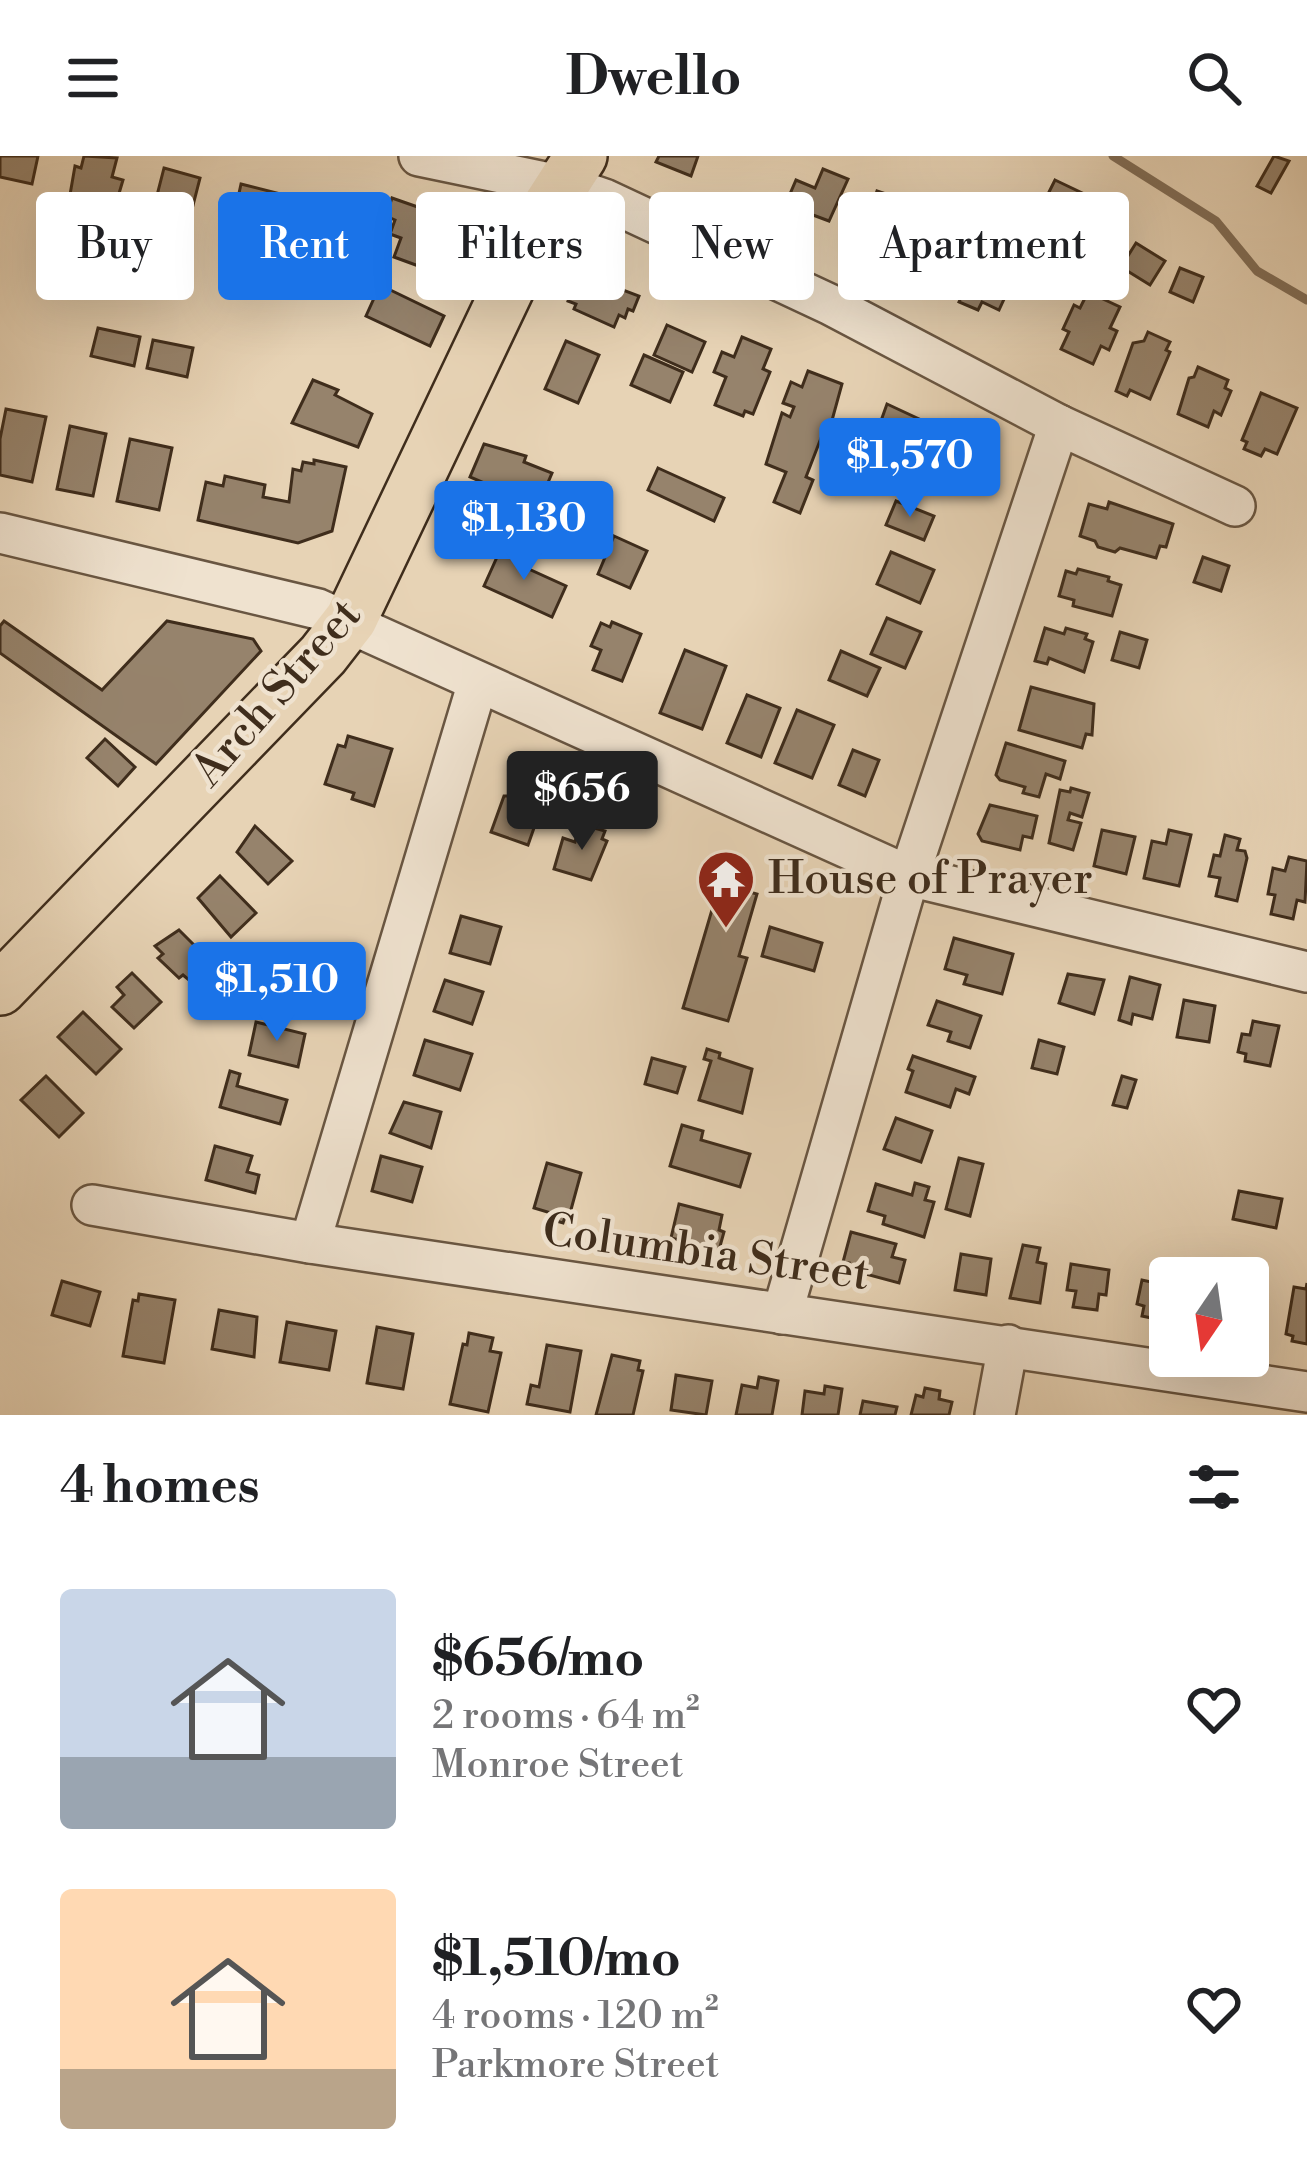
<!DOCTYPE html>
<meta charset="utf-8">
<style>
:root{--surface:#fff;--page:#f2f2f2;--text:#202124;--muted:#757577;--accent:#1a73e8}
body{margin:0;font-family:"Libre Bodoni",serif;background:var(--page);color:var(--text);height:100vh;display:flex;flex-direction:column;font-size:45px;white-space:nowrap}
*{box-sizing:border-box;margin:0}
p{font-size:39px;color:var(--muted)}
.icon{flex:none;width:66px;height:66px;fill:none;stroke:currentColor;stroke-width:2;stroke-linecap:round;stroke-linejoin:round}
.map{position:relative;height:1259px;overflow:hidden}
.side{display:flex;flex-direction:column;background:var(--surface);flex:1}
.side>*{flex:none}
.top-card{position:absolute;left:36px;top:36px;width:1236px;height:108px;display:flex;gap:24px}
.needle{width:78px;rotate:193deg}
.buttons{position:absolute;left:1149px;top:1101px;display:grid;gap:24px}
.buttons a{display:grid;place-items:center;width:120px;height:120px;border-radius:12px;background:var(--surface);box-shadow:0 12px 48px #0002;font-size:60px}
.price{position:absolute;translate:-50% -102px;padding:0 27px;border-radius:12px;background:var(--accent);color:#fff;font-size:39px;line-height:78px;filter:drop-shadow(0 3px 6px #0008)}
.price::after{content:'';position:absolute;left:50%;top:72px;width:36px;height:27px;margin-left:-18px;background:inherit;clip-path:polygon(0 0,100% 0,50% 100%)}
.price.selected{background:#222;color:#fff}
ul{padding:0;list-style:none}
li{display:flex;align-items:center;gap:36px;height:300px;padding:0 60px}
li span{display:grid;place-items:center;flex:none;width:336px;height:240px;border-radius:12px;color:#555}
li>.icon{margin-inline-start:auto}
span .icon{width:144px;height:144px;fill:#fffc;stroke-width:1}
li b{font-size:51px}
h2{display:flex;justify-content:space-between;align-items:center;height:144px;padding:0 60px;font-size:51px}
.chip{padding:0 42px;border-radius:12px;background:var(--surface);box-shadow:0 12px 48px #0002;font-size:42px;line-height:108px}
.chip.selected{background:var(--accent);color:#fff}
header{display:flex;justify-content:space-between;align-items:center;height:156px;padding:0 60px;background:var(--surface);font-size:54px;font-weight:700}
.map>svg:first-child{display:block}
</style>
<header><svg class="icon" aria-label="menu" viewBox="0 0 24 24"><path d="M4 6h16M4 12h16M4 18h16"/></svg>Dwello<svg class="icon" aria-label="search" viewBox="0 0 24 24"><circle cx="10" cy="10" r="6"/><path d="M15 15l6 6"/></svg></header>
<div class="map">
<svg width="1307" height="1259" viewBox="0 0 1307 1259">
<rect width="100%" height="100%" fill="#e7d3b5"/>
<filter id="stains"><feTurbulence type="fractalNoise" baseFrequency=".00167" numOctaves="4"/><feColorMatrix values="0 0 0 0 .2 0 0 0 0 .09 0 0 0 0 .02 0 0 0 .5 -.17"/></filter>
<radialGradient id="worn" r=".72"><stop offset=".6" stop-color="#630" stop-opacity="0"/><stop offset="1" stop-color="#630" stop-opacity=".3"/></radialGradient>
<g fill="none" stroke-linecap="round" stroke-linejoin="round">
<polyline stroke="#826f59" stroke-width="9" points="1113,0 1216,65 1257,115 1307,144"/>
</g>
<g fill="#96836c" stroke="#3f2d1c" stroke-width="3">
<polygon points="0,0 38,0 32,28 0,21"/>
<polygon points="84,0 117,2 112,21 123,24 110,68 67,56 75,10 81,12"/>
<polygon points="659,0 698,0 691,20 656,6"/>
<polygon points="1274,0 1289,5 1271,37 1257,30"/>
<polygon points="164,12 200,22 189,65 153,55"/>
<polygon points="823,13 848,23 829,65 813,59 810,66 792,58 796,49 787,45 796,24 815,32"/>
<polygon points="1055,24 1101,46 1087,76 1040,54"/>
<polygon points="241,28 277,37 268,77 264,76 261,87 238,81 240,72 232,70"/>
<polygon points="877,35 919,49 904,93 890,88 885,106 856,96"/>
<polygon points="392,42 472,70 450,132 421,121 424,112 394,101 401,82 390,78 395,64 386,60"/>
<polygon points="283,75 309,87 295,120 269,109"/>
<polygon points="1136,87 1165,105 1150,129 1121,111"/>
<polygon points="988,91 1021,106 999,154 982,146 978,154 959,146 963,137 959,136 978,96"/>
<polygon points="1180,112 1203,121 1193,146 1170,136"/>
<polygon points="578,117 639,140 633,155 628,153 625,162 619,159 614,171 574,153 576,148 568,145"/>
<polygon points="380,129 444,160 430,190 366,160"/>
<polygon points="1088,136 1120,151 1110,172 1117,175 1109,194 1101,190 1093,208 1061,193 1069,176 1063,173 1074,149 1080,152"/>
<polygon points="667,169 705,186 692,216 654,199"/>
<polygon points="98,172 140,181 134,210 91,200"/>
<polygon points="1148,176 1170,186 1166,194 1170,196 1150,243 1130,234 1127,240 1116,235 1133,187 1144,185"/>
<polygon points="742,181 771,193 763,213 770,216 753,258 745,255 743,260 715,249 726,221 714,216 722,196 734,201"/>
<polygon points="153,184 193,192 187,221 147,212"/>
<polygon points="566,185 599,199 578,247 545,233"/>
<polygon points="644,199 683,216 670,246 631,229"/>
<polygon points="1198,211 1228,224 1225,232 1231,235 1221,259 1214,255 1208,271 1178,258 1189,222 1194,221"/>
<polygon points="808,215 842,228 831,268 826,269 806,321 813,324 800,357 774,346 786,316 766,308 782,257 790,261 794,251 783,247 791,226 802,231"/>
<polygon points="313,224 338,234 335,239 372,258 358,291 292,267"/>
<polygon points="1261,237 1297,252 1277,298 1265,293 1261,300 1244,293 1247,286 1242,284"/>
<polygon points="887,248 919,263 899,306 867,291 872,273 877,276"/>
<polygon points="6,253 46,261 32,326 0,319 0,283"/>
<polygon points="70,270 106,278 93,340 57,333"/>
<polygon points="940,278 953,285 950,291 964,298 951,333 920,317"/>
<polygon points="130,283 172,292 159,354 117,345"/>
<polygon points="484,288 526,300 524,306 552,317 538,350 533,348 530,355 508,346 512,338 507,338 504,345 485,337 489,329 470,321"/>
<polygon points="314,304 346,311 332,375 298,387 198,364 206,326 223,330 225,320 265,329 263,341 289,346 293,313 301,315 303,306 314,308"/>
<polygon points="658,312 724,342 714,365 648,334"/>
<polygon points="896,345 934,360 924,384 886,369"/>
<polygon points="1109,346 1173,368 1166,391 1160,390 1156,402 1120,392 1115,396 1098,391 1095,385 1080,380 1089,348 1107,353"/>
<polygon points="614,380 647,395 630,432 598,418"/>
<polygon points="502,390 524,400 520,409 566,430 552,461 484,430"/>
<polygon points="891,396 934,414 920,447 877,428"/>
<polygon points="1203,401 1229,410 1221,435 1194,426"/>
<polygon points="1078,413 1109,421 1108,425 1121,429 1112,460 1073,450 1074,444 1059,440 1066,415 1076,418"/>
<polygon points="887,462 921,476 905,512 871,498"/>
<polygon points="4,465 102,534 167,465 253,483 261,495 156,608 0,497 0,470"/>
<polygon points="612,466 641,478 622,525 593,514 601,494 591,490 601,467 610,471"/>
<polygon points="1045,472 1064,478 1066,472 1087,478 1085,483 1093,486 1084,516 1049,502 1047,508 1035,505"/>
<polygon points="1120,476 1147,484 1139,512 1112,504"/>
<polygon points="685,494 726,510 702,573 660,557"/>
<polygon points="841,495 880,512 867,540 829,524"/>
<polygon points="1031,531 1094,548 1092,579 1086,578 1082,592 1019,574"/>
<polygon points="747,539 780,552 761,601 727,587"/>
<polygon points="797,554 834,569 812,622 775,607"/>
<polygon points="348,580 392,593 374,650 352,643 354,637 325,628 338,589 345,591"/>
<polygon points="105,583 135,611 118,630 87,602"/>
<polygon points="1006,587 1065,605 1060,623 1046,618 1039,641 1023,637 1025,631 1000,624 996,619"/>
<polygon points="853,594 879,604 865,640 839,629"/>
<polygon points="512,632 530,639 527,647 541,652 528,689 491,676 504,640 509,640"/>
<polygon points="1071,632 1089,637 1082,661 1070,657 1068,664 1081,667 1073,694 1049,687 1060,634 1070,636"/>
<polygon points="990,649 1037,660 1032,682 1023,680 1020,694 982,685 978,678"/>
<polygon points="580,668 605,675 602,683 607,685 591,724 554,713 563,682 575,686"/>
<polygon points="255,670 292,705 268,728 237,696"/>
<polygon points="1102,674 1135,681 1126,718 1094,710"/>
<polygon points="1169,674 1191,679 1179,730 1144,722 1152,685 1166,688"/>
<polygon points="1225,679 1240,683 1237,694 1245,695 1247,702 1237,745 1216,740 1220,722 1209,720 1214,699 1220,700"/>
<polygon points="1289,701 1307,705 1305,746 1297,744 1293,763 1271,758 1275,739 1268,738 1273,712 1285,715"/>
<polygon points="220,720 256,757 231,781 198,742"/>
<polygon points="724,729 757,738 739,800 747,802 728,865 683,852 714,747 719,748"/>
<polygon points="461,760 501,771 490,808 450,797"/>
<polygon points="770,771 822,787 814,815 762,800"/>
<polygon points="179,774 209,804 189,824 183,819 179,822 158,802 163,798 155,790"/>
<polygon points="954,782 1013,798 1002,838 964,828 967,819 945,813"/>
<polygon points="132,817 161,846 134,872 112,851 124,839 117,831"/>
<polygon points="1068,818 1104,824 1094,858 1059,847"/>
<polygon points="1130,821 1160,829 1152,863 1133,858 1131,868 1119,864"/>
<polygon points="445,824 483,836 472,868 434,855"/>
<polygon points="1184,844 1215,850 1209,886 1177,881"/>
<polygon points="937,845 981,860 970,892 948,885 951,876 928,869"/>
<polygon points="83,856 121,893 96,918 58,881"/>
<polygon points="1253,865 1279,870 1270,910 1245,905 1246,898 1238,896 1242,878 1250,879"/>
<polygon points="256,866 305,878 298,911 249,899"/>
<polygon points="425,884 472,898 460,934 414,919"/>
<polygon points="1039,884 1064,891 1057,918 1032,912"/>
<polygon points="707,893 720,897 719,902 752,913 742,957 699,944 711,905 704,903"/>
<polygon points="913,900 975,921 969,938 956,933 950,951 906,936 913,915 908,913"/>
<polygon points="652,902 685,911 677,937 645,928"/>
<polygon points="230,915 240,918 237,930 287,944 280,968 220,951"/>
<polygon points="46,920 83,957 59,981 21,944"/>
<polygon points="1122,920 1136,924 1127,952 1113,949"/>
<polygon points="404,946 441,956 431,992 390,977"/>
<polygon points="896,962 932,975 921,1006 884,993"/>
<polygon points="682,969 703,975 701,984 750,998 740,1031 670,1010"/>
<polygon points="215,990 252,1000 247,1016 259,1019 255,1037 206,1024"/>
<polygon points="381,1000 422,1011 412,1046 372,1035"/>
<polygon points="959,1002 983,1008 970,1060 946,1053"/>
<polygon points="547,1007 581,1017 569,1061 565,1061 563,1067 549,1063 551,1057 534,1052"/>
<polygon points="915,1027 929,1031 925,1044 934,1046 924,1081 883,1068 885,1060 868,1055 876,1028 912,1039"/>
<polygon points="1239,1035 1282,1043 1276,1072 1233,1063"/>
<polygon points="679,1048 722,1059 719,1074 724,1076 719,1094 671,1082"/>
<polygon points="851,1076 896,1088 892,1101 905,1104 899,1127 847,1113 849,1107 843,1106"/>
<polygon points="1023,1089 1040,1092 1037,1106 1046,1108 1040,1147 1010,1142"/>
<polygon points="961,1098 991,1103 986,1139 955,1134"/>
<polygon points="1071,1108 1109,1114 1106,1139 1099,1138 1097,1154 1073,1151 1076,1135 1067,1134"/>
<polygon points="1153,1115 1186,1122 1170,1122 1170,1166 1142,1160 1144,1150 1137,1148 1142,1124 1151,1126"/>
<polygon points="62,1125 100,1136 90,1170 52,1159"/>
<polygon points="1307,1127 1307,1188 1292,1185 1293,1180 1286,1178 1294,1131 1306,1133"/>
<polygon points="139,1138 175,1144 164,1207 123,1200 133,1144 138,1145"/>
<polygon points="219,1154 257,1161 254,1201 212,1193"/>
<polygon points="287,1166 336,1175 329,1214 280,1206"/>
<polygon points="377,1171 413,1178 403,1233 367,1227"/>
<polygon points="469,1177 493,1182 490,1195 501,1197 488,1256 450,1248 463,1188 467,1189"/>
<polygon points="547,1189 581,1195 570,1256 527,1248 531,1229 539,1231"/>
<polygon points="612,1199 640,1205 638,1214 643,1215 633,1259 596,1259"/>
<polygon points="676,1219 712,1225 706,1259 671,1254"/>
<polygon points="759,1221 778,1225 772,1259 736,1259 742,1229 757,1232"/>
<polygon points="825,1230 842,1233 838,1259 802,1259 805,1235 824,1238"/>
<polygon points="925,1232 940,1235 939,1243 952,1246 949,1259 911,1259 916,1239 923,1241"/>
<polygon points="863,1245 897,1251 895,1259 860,1259"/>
</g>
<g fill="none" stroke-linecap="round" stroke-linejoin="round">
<g stroke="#695642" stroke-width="44">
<g id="minor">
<polyline points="419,0 569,31 604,43 829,148 1059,269 1235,350"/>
<polyline points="0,377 318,453 909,720 1307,816"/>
<polyline points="92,1049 310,1087 1307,1236"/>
<polyline points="310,1087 478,526"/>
<polyline points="782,1158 909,720 1059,269"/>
<polyline points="995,1259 1008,1189"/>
</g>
</g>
<g stroke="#3f2d1c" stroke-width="56">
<polyline id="major" points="0,833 323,499 351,463 543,59 581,0"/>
</g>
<use href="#minor" stroke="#efe2cf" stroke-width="39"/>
<use href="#major" stroke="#e7d3b5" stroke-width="51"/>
</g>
<defs>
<g id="temple-pin" transform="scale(3)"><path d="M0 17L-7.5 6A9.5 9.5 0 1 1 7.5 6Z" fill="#8f2418" stroke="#efe2cf"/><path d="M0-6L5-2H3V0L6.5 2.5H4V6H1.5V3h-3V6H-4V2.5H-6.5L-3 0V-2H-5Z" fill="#fff"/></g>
</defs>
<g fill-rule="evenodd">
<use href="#temple-pin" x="726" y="723"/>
</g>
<g text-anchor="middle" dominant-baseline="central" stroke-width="9" stroke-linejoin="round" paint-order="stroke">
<g font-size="45" fill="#3f2d1c" stroke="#efe2cf">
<text transform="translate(277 537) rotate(-49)">Arch Street</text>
<text transform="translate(706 1097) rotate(8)">Columbia Street</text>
</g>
<g font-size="45" fill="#3f2d1c" stroke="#efe2cf" text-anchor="start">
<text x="768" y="723">House of Prayer</text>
</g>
</g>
<rect width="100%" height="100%" filter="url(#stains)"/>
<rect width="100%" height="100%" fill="url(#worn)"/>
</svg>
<div class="buttons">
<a><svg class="needle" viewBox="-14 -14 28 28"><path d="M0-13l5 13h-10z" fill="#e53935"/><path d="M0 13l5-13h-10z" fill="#757577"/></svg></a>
</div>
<b class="price" style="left:910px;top:364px">$1,570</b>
<b class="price" style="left:524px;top:427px">$1,130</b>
<b class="price selected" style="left:582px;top:697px">$656</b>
<b class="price" style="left:277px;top:888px">$1,510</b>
<div class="top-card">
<a class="chip">Buy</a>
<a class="chip selected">Rent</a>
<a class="chip">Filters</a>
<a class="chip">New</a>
<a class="chip">Apartment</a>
</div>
</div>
<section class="side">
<h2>4 homes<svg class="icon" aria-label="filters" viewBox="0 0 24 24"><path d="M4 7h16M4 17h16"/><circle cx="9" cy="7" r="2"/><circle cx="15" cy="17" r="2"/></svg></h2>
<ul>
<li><span style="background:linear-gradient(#c9d6e8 70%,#9aa5b1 0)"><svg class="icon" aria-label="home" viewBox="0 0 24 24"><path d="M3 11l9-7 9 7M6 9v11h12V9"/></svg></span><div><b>$656/mo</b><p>2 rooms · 64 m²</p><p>Monroe Street</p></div><svg class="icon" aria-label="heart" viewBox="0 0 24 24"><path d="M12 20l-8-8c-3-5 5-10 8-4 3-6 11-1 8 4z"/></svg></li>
<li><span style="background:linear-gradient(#ffd9b3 75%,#b9a48a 0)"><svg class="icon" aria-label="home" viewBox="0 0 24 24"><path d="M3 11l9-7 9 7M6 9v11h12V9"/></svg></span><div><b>$1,510/mo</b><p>4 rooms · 120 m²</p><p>Parkmore Street</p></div><svg class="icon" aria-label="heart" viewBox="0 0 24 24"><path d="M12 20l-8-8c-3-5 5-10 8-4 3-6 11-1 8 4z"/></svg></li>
</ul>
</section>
